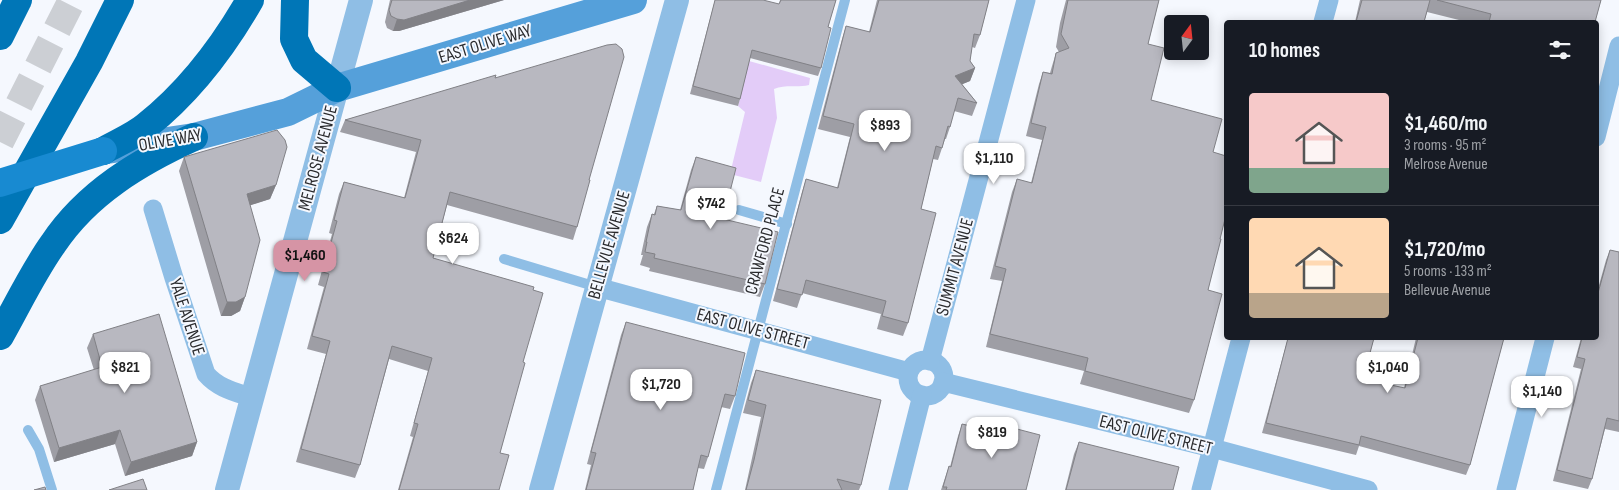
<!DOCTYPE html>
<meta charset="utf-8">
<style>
:root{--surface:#171b24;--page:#242831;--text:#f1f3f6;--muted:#9ea1a6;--line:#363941;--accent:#d694a5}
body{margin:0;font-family:"Sofia Sans Condensed",sans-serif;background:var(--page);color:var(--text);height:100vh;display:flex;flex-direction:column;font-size:19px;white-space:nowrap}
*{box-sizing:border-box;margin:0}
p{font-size:16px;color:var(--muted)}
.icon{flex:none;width:28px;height:28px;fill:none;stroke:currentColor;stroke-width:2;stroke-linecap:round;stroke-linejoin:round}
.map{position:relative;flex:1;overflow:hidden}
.details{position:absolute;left:1224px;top:20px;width:375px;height:320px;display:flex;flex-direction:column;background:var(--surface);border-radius:5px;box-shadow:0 2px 12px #0003}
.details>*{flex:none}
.needle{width:32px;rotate:15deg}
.fabs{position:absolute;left:1164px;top:15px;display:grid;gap:10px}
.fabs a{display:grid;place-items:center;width:45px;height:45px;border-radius:5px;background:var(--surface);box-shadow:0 2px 12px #0003;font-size:25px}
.price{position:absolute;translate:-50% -42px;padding:0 11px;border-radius:10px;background:#fff;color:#222;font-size:16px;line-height:32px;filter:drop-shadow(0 1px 2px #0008)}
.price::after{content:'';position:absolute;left:50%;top:30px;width:15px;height:11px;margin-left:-8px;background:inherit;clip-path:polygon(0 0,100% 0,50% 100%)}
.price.current{background:var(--accent);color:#111}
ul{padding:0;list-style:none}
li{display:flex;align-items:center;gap:15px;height:125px;padding:0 25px}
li+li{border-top:1px solid var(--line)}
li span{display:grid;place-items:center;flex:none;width:140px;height:100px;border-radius:5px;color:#555}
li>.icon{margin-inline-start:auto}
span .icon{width:60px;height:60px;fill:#fffc;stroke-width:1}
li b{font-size:21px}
h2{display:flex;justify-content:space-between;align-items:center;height:60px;padding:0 25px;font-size:21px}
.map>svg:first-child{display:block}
</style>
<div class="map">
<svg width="1619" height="490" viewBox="0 0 1619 490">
<rect width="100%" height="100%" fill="#f5f8fe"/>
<path fill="#e3ccf8" d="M749,61L810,78L809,85C797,88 786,84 774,89L777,118L761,182L730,174L745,112L738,106Z"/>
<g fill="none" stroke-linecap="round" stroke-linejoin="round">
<polyline stroke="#cccfd4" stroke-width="28" stroke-dasharray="28 14" stroke-linecap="butt" points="0,142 72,0"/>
<g stroke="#8fbee5" stroke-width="10">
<polyline points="739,210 787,224"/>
<polyline points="504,259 597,287"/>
<polyline points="28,430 39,449 52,490"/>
<polyline points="716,490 845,0"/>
</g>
<g stroke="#8fbee5" stroke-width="19">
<polyline points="1323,22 1329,0"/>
<polyline points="1596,137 1619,46"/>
<path d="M153,209L174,278L206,374C219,389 236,392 253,398"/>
<polyline points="597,287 909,372"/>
<circle cx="926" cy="378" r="18"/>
<polyline points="930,361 1026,0"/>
<polyline points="943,382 1212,448 1368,490"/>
<polyline points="898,490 922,395"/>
<polyline points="1201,490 1241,338"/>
<polyline points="1506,490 1545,338"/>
</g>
<g stroke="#8fbee5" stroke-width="24">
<polyline points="227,490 361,0"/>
<polyline points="541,490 677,0"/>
</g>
<polyline stroke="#55a0da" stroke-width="28" points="107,150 194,137 288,112 337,88 633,0"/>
<g stroke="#0076b7" stroke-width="28">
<polyline points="295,0 294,39 304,60 337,88"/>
<polyline points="0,36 18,0"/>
<path d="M103,151C117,143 134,136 146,126C189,92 223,47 250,0"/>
<polyline points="0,220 89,62 120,0"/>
<path d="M0,336C17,306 33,272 53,244C87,193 139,162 194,137"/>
</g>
<polyline stroke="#188ad1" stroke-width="28" points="0,183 103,151"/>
</g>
<g fill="#9e9ea5">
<polygon points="390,0 504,0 399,31 393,31 387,28 385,22"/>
<polygon points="715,0 779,4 780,0 836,0 828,27 821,68 818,76 750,58 740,99 738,106 690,94"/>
<polygon points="877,0 989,0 980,35 975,48 972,47 970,61 975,68 970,81 962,84 977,103 972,116 954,111 950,127 946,139 945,139 938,160 933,159 921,209 908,323 903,336 877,329 881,314 802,293 797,308 773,301 802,192 806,179 837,188 850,137 818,129 842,39 846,26 869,32"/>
<polygon points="1066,0 1159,0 1148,44 1151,100 1213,152 1220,239 1208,290 1194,400 1189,413 1080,384 1084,371 986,347 1002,281 990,279 1012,192 1017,179 1031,183 1042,140 1026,136 1039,84 1043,72 1050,73 1052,66 1056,53 1059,52 1056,47 1060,23"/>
<polygon points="1360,0 1601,0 1595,22 1467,22 1427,12 1424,22 1355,22"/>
<polygon points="495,78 589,180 577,227 573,240 447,205 433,258 533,290 523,362 500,453 499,490 398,490 413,437 410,436 428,371 389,359 360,465 355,478 296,462 326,354 307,349 324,287 318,285 332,234 329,233 339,194 344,182 404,198 416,152 340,132 345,120"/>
<polygon points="184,157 276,185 270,199 250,205 245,297 240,311 231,316 221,316 179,171"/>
<polygon points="696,157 723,219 765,284 760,297 649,271 650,268 640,265 643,255 641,255 647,227 652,214 654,214 657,206 680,210 691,170"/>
<polygon points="1610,250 1619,252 1619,432 1605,429 1592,479 1588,489 1553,481 1581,369 1573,367 1581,338 1596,338 1596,296 1606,260"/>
<polygon points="626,322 735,396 730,409 721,407 708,457 704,469 698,468 693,490 585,490 591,465 587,464 621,335"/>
<polygon points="93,334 197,442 192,456 125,476 115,444 54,462 35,400 40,386 94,370 87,348"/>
<polygon points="1288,338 1374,338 1370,353 1367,380 1404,388 1416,338 1504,338 1470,465 1466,475 1359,446 1356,455 1262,433"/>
<polygon points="756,370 861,485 859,490 745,490 761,417 743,413 751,383"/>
<polygon points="994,423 1026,490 941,490 949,466 950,467 958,436 962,424 992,431"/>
<polygon points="1079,442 1173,490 1065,490 1074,454"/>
</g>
<g fill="#818186">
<polygon points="470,0 504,0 399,31 393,31 397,19"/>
<polygon points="975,68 970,81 951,89 955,76"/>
<polygon points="276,185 270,199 242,208 247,194"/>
<polygon points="245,297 240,311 231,316 221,316 227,302"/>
<polygon points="120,430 115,444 54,462 59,448"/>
<polygon points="197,442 192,456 125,476 131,462"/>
</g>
<g fill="#b8b8c0" stroke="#818186">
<polygon points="392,0 470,0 404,20 397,19 391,16 389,10"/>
<polygon points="715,0 763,0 779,4 781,0 836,0 828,27 831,28 821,68 752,50 740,99 693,86"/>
<polygon points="879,0 989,0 980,35 974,34 970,61 975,68 955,76 977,103 958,98 950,127 948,126 942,148 936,146 921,209 936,213 908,323 882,316 886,301 806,280 802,295 777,289 806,179 838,188 854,124 823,116 846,26 870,32"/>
<polygon points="1068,0 1159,0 1148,44 1164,48 1151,100 1222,119 1213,152 1226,156 1226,215 1220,239 1221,239 1208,290 1222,294 1194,400 1085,371 1088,358 990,334 1006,269 995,266 1017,179 1032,183 1046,127 1031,123 1043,72 1052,74 1056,53 1069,48 1061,34"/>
<polygon points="1362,0 1430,0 1424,22 1356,22"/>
<polygon points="1437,0 1601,0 1595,22 1489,22 1491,14"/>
<polygon points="616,44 622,49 624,57 589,180 590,180 577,227 450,192 433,258 534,287 533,290 543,293 541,300 523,362 525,363 500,453 509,455 499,490 399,490 418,424 414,423 432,358 392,346 360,465 301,449 330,341 312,336 329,274 323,272 337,221 334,220 344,182 405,198 421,140 345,120 496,75 495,78 607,45"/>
<polygon points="277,130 285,140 287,147 276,185 247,194 260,240 245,297 236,302 227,302 184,157"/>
<polygon points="696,157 736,168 723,219 778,232 765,284 654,258 655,254 645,252 647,242 646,242 652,214 655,215 657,206 681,210"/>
<polygon points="1610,250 1619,252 1619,421 1607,418 1592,479 1557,470 1585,359 1577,357 1582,338 1596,338 1596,300"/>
<polygon points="159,314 197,442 131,462 120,430 59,448 40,386 102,367 93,334"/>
<polygon points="626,322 745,353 735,396 725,394 708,457 701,455 693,490 586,490 596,453 591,452"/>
<polygon points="1288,338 1374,338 1370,353 1373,354 1367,380 1405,388 1418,338 1504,338 1470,465 1361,436 1359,445 1266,423"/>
<polygon points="756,370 881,400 861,485 837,479 842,490 746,490 754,460 766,405 748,400"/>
<polygon points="994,423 1040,435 1026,490 946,490 947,487 943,487 949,466 951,467 962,424 992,431"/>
<polygon points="1079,442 1179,467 1173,490 1066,490"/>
<polygon points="143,479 147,490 109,490"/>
<polygon points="45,487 46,490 34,490"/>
</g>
<g text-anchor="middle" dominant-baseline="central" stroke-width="4" stroke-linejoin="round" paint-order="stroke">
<g font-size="18" fill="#2a2b2e" stroke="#f5f8fe">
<text transform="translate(485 44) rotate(-17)">EAST OLIVE WAY</text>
<text transform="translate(170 140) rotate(-10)">OLIVE WAY</text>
<text transform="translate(318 158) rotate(-75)">MELROSE AVENUE</text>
<text transform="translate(765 241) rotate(-75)">CRAWFORD PLACE</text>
<text transform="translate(609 245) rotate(-74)">BELLEVUE AVENUE</text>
<text transform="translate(955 267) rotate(-75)">SUMMIT AVENUE</text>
<text transform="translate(187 317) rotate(72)">YALE AVENUE</text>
<text transform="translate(753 329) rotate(15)">EAST OLIVE STREET</text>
<text transform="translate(1156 435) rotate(14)">EAST OLIVE STREET</text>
</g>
</g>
</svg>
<div class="fabs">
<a><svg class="needle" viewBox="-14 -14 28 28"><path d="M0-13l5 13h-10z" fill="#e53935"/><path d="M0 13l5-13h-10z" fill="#9ea1a6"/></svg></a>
</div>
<b class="price" style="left:885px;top:152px">$893</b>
<b class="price" style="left:994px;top:185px">$1,110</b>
<b class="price" style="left:711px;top:230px">$742</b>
<b class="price" style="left:453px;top:265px">$624</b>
<b class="price current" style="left:305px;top:282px">$1,460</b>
<b class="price" style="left:125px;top:394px">$821</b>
<b class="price" style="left:1388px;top:394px">$1,040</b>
<b class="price" style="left:661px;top:411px">$1,720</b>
<b class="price" style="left:1542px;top:418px">$1,140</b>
<b class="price" style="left:992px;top:459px">$819</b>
<section class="details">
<h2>10 homes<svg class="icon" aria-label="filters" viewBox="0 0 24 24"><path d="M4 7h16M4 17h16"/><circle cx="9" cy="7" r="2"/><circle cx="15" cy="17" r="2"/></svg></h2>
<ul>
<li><span style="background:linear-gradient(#f6c9c9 75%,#7fa58c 0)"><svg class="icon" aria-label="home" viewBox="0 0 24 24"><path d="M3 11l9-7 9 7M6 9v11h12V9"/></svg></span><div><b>$1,460/mo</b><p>3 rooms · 95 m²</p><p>Melrose Avenue</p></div></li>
<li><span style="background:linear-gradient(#ffd9b3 75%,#b9a48a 0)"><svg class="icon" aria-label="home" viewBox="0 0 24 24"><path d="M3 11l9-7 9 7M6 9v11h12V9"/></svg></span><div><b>$1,720/mo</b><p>5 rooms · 133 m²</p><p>Bellevue Avenue</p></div></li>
</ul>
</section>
</div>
